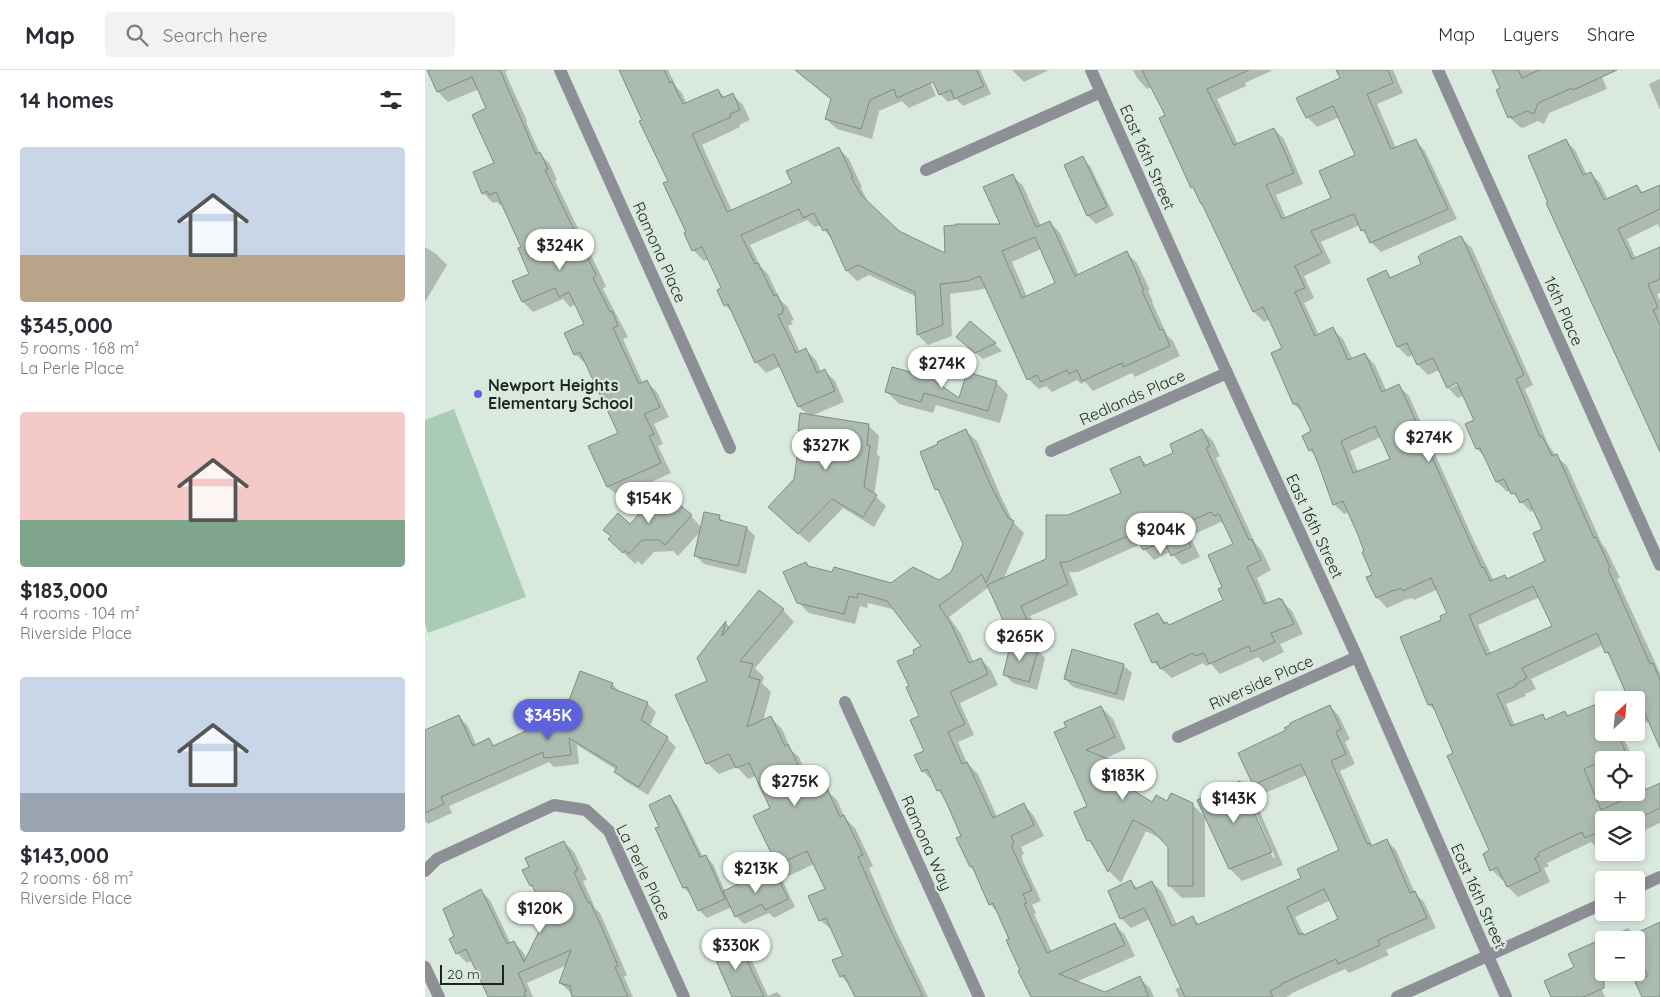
<!DOCTYPE html>
<meta charset="utf-8">
<style>
:root{--surface:#fff;--page:#f2f2f3;--text:#2b2b33;--muted:#7c7c81;--line:#e1e1e2;--accent:#5f63db}
body{margin:0;font-family:Quicksand,sans-serif;background:var(--page);color:var(--text);height:100vh;display:flex;flex-direction:column;font-size:19px;white-space:nowrap}
*{box-sizing:border-box;margin:0}
p{font-size:16px;color:var(--muted)}
.icon{flex:none;width:28px;height:28px;fill:none;stroke:currentColor;stroke-width:2;stroke-linecap:round;stroke-linejoin:round}
.map{position:relative;flex:1;overflow:hidden}
.panel{display:flex;flex-direction:column;background:var(--surface);width:425px}
.panel>*{flex:none}
.needle{width:32px;rotate:26deg}
.fabs{position:absolute;left:1170px;top:621px;display:grid;gap:10px}
.fabs a{display:grid;place-items:center;width:50px;height:50px;border-radius:5px;background:var(--surface);box-shadow:0 2px 8px #0003;font-size:25px}
.scale{position:absolute;left:15px;bottom:12px;width:64px;box-sizing:border-box;padding-left:5px;border:2px solid #1e241f;border-top:0;font-size:14px;line-height:18px;white-space:nowrap;color:#1e241f;-webkit-text-stroke:4px #dae9de;paint-order:stroke}
.price{position:absolute;translate:-50% -42px;padding:0 11px;border-radius:18px;background:#fff;color:#222;font-size:16px;line-height:32px;filter:drop-shadow(0 1px 2px #0008)}
.price::after{content:'';position:absolute;left:50%;top:30px;width:15px;height:11px;margin-left:-8px;background:inherit;clip-path:polygon(0 0,100% 0,50% 100%)}
.price.selected{background:var(--accent);color:#fff}
ul{padding:0;list-style:none}
li{display:grid;align-content:center;gap:10px;height:265px;padding:0 20px}
li span{display:grid;place-items:center;height:155px;border-radius:5px;color:#555}
li>.icon{margin-inline-start:auto}
span .icon{width:90px;height:90px;fill:#fffc;stroke-width:1}
li b{font-size:21px}
h2{display:flex;justify-content:space-between;align-items:center;height:60px;padding:0 20px;font-size:21px}
header{display:flex;align-items:center;gap:30px;box-sizing:border-box;height:70px;padding:0 25px;background:var(--surface);border-bottom:1px solid var(--line)}
header strong{font-size:24px}
nav{display:flex;gap:28px;margin-inline-start:auto;font-size:18px}
.search{width:350px;height:45px;background:var(--page);display:flex;align-items:center;gap:12px;box-sizing:border-box;padding:0 18px;border-radius:5px;color:var(--muted);font-size:19px}
main{display:flex;flex:1;min-height:0}
.map>svg:first-child{display:block}
</style>
<header>
<strong>Map</strong>
<div class="search"><svg class="icon" aria-label="search" viewBox="0 0 24 24"><circle cx="10" cy="10" r="6"/><path d="M15 15l6 6"/></svg>Search here</div>
<nav><a>Map</a><a>Layers</a><a>Share</a></nav>
</header>
<main>
<section class="panel">
<h2>14 homes<svg class="icon" aria-label="filters" viewBox="0 0 24 24"><path d="M4 7h16M4 17h16"/><circle cx="9" cy="7" r="2"/><circle cx="15" cy="17" r="2"/></svg></h2>
<ul>
<li><span style="background:linear-gradient(#c9d6e8 70%,#b9a48a 0)"><svg class="icon" aria-label="home" viewBox="0 0 24 24"><path d="M3 11l9-7 9 7M6 9v11h12V9"/></svg></span><div><b>$345,000</b><p>5 rooms · 168 m²</p><p>La Perle Place</p></div></li>
<li><span style="background:linear-gradient(#f6c9c9 70%,#7fa58c 0)"><svg class="icon" aria-label="home" viewBox="0 0 24 24"><path d="M3 11l9-7 9 7M6 9v11h12V9"/></svg></span><div><b>$183,000</b><p>4 rooms · 104 m²</p><p>Riverside Place</p></div></li>
<li><span style="background:linear-gradient(#c9d6e8 75%,#9aa5b1 0)"><svg class="icon" aria-label="home" viewBox="0 0 24 24"><path d="M3 11l9-7 9 7M6 9v11h12V9"/></svg></span><div><b>$143,000</b><p>2 rooms · 68 m²</p><p>Riverside Place</p></div></li>
</ul>
</section>
<div class="map">
<svg width="1235" height="927" viewBox="0 0 1235 927">
<rect width="100%" height="100%" fill="#dae9de"/>
<polygon fill="#abccb4" points="29,339 101,527 3,563 0,554 0,350"/>
<g fill="#0003" fill-rule="evenodd">
<polygon points="13,0 83,0 80,2 102,51 101,52 115,84 125,94 132,110 130,111 181,216 178,219 203,267 198,269 216,309 218,314 222,312 232,322 244,347 229,354 238,374 233,376 246,403 194,427 183,417 165,377 194,364 161,294 150,284 161,254 151,234 145,237 138,229 108,242 98,232 106,204 97,177 77,134 75,135 72,132 68,133 58,123 70,94 63,39 54,19 23,32 13,22 5,3"/>
<path d="M194,0H243L252,18L257,23L262,34L293,20L300,28L308,25L318,35L325,50L314,55L315,57L277,75L307,141L368,114L414,79L424,89L437,117L436,118L445,136L473,162L522,185L577,155L588,106L598,116L616,156L625,152L635,163L654,205L701,182L712,193L725,220L723,221L728,231L727,232L742,265L748,271L755,286L710,307L707,303L668,321L660,312L656,314L652,310L627,322L621,316L614,319L603,309L562,218L554,220L525,224L527,266L503,275L493,265L492,227L444,205L432,211L422,201L408,170L399,160L396,155L390,157L382,150L325,175L336,197L343,204L355,230L362,236L369,250L366,251L368,254L363,256L375,282L381,280L391,290L396,302L400,301L410,311L419,332L386,346L444,356L454,366L452,384L455,387L449,425L461,436L449,457L418,438L384,473L355,447L370,409L377,363L374,360L384,346L374,337L356,296L341,303L331,292L309,244L300,235L298,218L284,189L279,191L268,180L261,164L262,163L245,112ZM616,179L632,214L602,227L587,192Z"/>
<polygon points="379,0 500,0 511,26 484,38 477,31 454,41 447,69 412,59 401,49 407,30 376,4"/>
<polygon points="505,0 555,0 566,24 538,36 531,29 523,32 515,24"/>
<polygon points="587,0 624,0 599,12"/>
<path d="M708,0H848L820,13L821,16L792,29L813,74L849,59L859,69L878,114L851,125L861,148L908,128L932,86L915,47L892,57L882,47L917,9L913,0H968L978,23L952,34L971,78L990,70L1000,81L1032,149L956,182L946,172L935,155L896,172L906,193L879,206L889,228L879,233L894,265L908,259L918,269L928,290L940,284L950,295L962,322L974,316L984,326L1050,473L1069,511L1080,506L1083,509L1122,491L1118,459L1110,440L1106,442L1085,420L1082,422L1072,412L1061,388L1052,379L1050,350L1039,325L1033,328L1023,318L1014,300L1003,305L993,295L989,285L983,287L973,277L944,210L961,202L967,208L998,195L1035,167L1047,178L1108,315L1100,319L1123,374L1131,386L1142,396L1177,474L1181,479L1195,508L1192,509L1235,603V672L1225,651L1211,657V630H1184L1202,622L1187,588L1181,582L1178,575L1106,609L1111,619L1100,624L1101,626L1081,634L1090,656L1117,646L1122,650L1140,642L1144,647L1179,662H1198L1196,663L1209,690H1179V722H1211V695L1222,720L1235,714V753L1211,764V750H1179V775L1172,778L1166,772L1122,793L1124,796L1119,798L1125,812L1093,827L1083,817L1079,809L1077,810L1067,800L1066,780L1030,684L1012,642L1004,635L1017,550L1024,544L1013,519L989,530L987,528L980,530L962,538L952,527L948,505L941,481L924,442L919,444L909,434L891,386L885,380L888,362L880,345L869,334L858,279L845,249L839,252L829,242L780,137L767,117L741,46L727,17L722,19L712,8ZM1038,310L1039,312L1025,318V315ZM956,367L966,389L933,402L925,381ZM1115,527L1129,556L1066,584L1053,555Z"/>
<polygon points="1068,0 1174,0 1182,19 1124,43 1119,54 1113,51 1098,58 1095,57 1084,47 1077,19"/>
<polygon points="1235,9 1235,40 1224,14"/>
<polygon points="1140,70 1150,80 1162,105 1165,103 1175,113 1183,130 1212,117 1219,123 1235,116 1235,159 1233,154 1202,169 1211,189 1235,178 1235,223 1232,224 1235,231 1235,380"/>
<polygon points="657,88 665,96 689,145 671,154 663,146"/>
<polygon points="0,177 11,184 22,195 0,232"/>
<polygon points="545,253 570,274 577,281 558,289 540,274"/>
<polygon points="468,299 535,330 571,312 583,325 575,353 511,335 508,343 474,334 462,322"/>
<polygon points="777,360 788,371 795,386 791,388 830,473 837,481 846,500 832,508 843,534 854,529 857,531 867,541 878,564 855,574 859,582 838,592 833,587 795,604 786,594 781,596 778,593 747,608 728,592 733,544 744,556 799,530 799,518 809,474 800,456 796,452 765,466 775,487 757,495 745,482 729,490 719,479 716,474 653,502 644,502 653,525 605,546 612,560 593,568 583,558 564,517 524,547 536,564 549,593 556,589 566,600 573,615 535,633 549,665 533,672 542,693 553,704 572,747 599,735 609,746 619,766 596,777 599,784 597,785 597,789 616,831 607,835 611,843 609,844 627,882 689,854 700,865 710,886 651,912 680,923 714,908 725,918 729,927 607,927 573,843 565,834 550,801 546,797 538,767 521,728 513,720 508,711 498,701 501,681 496,647 486,617 491,584 498,577 471,540 443,533 442,538 435,536 430,554 384,543 373,532 381,493 385,498 466,514 514,511 527,502 539,474 517,425 511,419 541,361 552,371 577,429 589,453 599,463 578,510 622,490 643,446 697,423 715,388 723,396 750,383"/>
<polygon points="266,446 277,458 294,447 301,453 322,458 330,466 321,504 279,494 271,486 277,460 253,486 248,481 229,482 217,495 213,491 210,494 197,481 205,455"/>
<polygon points="358,540 369,552 330,598 339,607 337,613 346,622 338,651 346,648 357,659 366,680 374,687 380,701 388,697 399,709 405,723 412,730 420,748 430,758 448,796 444,798 470,859 503,927 431,927 425,915 416,906 419,886 408,861 395,850 401,820 389,794 364,806 353,795 347,739 331,706 323,709 312,697 294,704 282,693 284,612 274,588 301,553 306,558"/>
<polygon points="612,580 620,588 612,620 588,613 580,605"/>
<polygon points="698,595 707,603 699,631 648,617 640,609"/>
<polygon points="187,614 196,623 222,633 231,642 225,657 242,668 251,677 223,725 200,711 191,702 192,700 152,675 154,694 129,697 124,692 24,736 27,743 3,754 0,751 0,680 34,647 43,656 52,676 64,670 70,677 137,653"/>
<path d="M905,636L914,646L925,669L920,672L930,694L915,701L948,777L962,771L971,780L990,823L999,832L1011,858L961,880L964,885L924,903L920,899L865,924L866,925L861,927H754L750,919L757,916L725,849L706,858L696,848L706,812L713,819L727,812L737,822L752,855L767,848L775,855L878,809L916,780L882,705L838,724L829,715L862,661ZM906,830L915,850L879,866L870,847Z"/>
<polygon points="676,637 688,649 701,679 679,689 695,695 707,708 710,715 708,722 728,734 743,732 767,734 780,747 780,827 757,828 745,816 744,777 738,770 721,761 696,813 684,801 671,778 663,770 664,737 643,657"/>
<path d="M815,712L827,724L858,795L817,811L805,799L774,731ZM820,725H823L850,787L848,788Z"/>
<polygon points="244,727 252,735 278,787 280,786 288,794 300,821 324,813 349,801 357,809 370,837 349,848 344,843 319,854 311,846 307,837 282,848 274,840 267,826 259,818 236,758"/>
<polygon points="139,772 149,782 162,810 158,811 170,838 175,843 202,905 199,907 208,927 147,927 145,922 135,913 142,895 102,913 108,927 65,927 48,890 42,893 32,883 31,867 56,821 65,830 86,874 89,872 98,882 102,889 122,847 110,820 106,815"/>
<polygon points="1235,854 1235,927 1218,927 1207,902 1211,902 1211,870 1179,870 1179,902 1196,902 1174,912 1180,927 1128,927 1151,898 1145,884 1203,858 1210,865"/>
<polygon points="309,870 320,881 323,888 328,893 343,926 352,922 357,927 309,927"/>
</g>
<g fill="#abbbaf" stroke="#7e8d82" fill-rule="evenodd">
<polygon points="2,0 75,0 111,84 115,82 123,99 120,100 171,205 168,208 185,242 187,241 193,256 188,258 214,314 222,310 235,337 219,344 229,364 224,366 236,393 182,417 163,376 193,363 155,282 149,285 139,263 159,254 144,222 134,227 130,218 97,232 87,211 104,204 93,178 96,177 71,122 64,125 62,121 57,124 48,102 69,93 47,45 61,38 47,7 12,22"/>
<path d="M194,0H239L245,13L247,11L258,34L293,19L297,28L308,23L315,40L305,44L306,47L267,64L302,142L367,113L361,101L414,77L428,107H426L436,125L474,161L520,183L519,156L531,155V154H575L558,117L588,104L611,157L625,151L650,206L702,181L715,210H714L719,220L717,221L735,260L738,259L745,276L698,297L697,293L657,311L652,300L644,304L642,300L616,312L612,305L602,310L555,206L543,211L515,214L518,255L492,265L490,222L433,195L421,201L402,159L398,161L389,143L378,148L374,139L316,165L330,194L333,193L349,226L352,224L359,240L357,241L358,243L353,245L371,283L381,278L392,303L400,299L410,321L373,337L349,284L330,293L303,234L299,236L292,220L296,218L277,177L267,181L259,163L261,162L238,113L243,111L214,51L217,50ZM610,167L630,213L597,228L577,181Z"/>
<polygon points="370,0 551,0 559,16 529,29 526,20 514,25 508,12 472,28 469,19 445,30 436,59 400,49 406,29"/>
<path d="M717,0H824L782,19L809,75L849,58L869,103L841,115L857,149L906,128L894,101L930,85L908,36L881,48L871,28L915,8L911,0H963L968,13L942,24L966,79L991,69L1023,139L945,173L939,160L936,161L929,144L886,161L897,183L870,196L880,218L870,222L890,266L908,257L923,290L940,283L957,322L974,314L1057,498L1059,497L1065,511L1080,505L1082,509L1120,491L1108,463L1117,459L1103,429L1095,433L1090,423L1086,424L1079,409L1071,412L1055,378L1051,379L1040,354L1049,350L1032,313L1022,318L1008,288L992,295L982,273L972,277L942,209L961,200L965,208L996,194L993,187L996,184L1035,166L1037,167L1099,305L1091,309L1115,367L1117,366L1127,386L1132,384L1169,468L1171,467L1185,497L1183,499L1225,594L1228,593L1235,610V678L1218,639L1211,642V630H1204L1183,582L1180,583L1172,563L1097,598L1102,608L1091,614V616L1072,624L1086,656L1118,644L1120,650L1140,641L1142,646L1179,631V662H1192L1204,690H1179L1159,699L1176,740L1235,713V738L1210,750H1179V760L1160,768L1157,762L1113,783L1114,786L1110,788L1116,801L1082,817L1072,797L1065,801L1058,784L1064,780L1022,686L1028,683L1007,634L1003,635L975,567L1016,550L1015,546L1022,543L1006,508L978,521L976,518L969,521V520L951,528L941,507L947,505L937,482L939,481L933,465L918,431L908,435L894,396L887,379L884,381L877,366L886,361L873,334H868L846,283L857,278L838,237L828,242L777,134H776L768,117L766,118L734,48L740,45ZM950,356L965,389L928,403L916,371ZM1108,516L1127,556L1061,585L1044,545Z"/>
<polygon points="1067,0 1093,0 1097,8 1114,0 1192,0 1148,20 1147,18 1113,33 1109,44 1102,41 1087,48 1086,46 1083,48 1071,20 1075,18"/>
<polygon points="1141,69 1158,105 1166,102 1179,130 1212,115 1216,123 1235,115 1235,139 1193,159 1207,189 1235,177 1235,209 1223,214 1233,238 1228,240 1235,255 1235,382 1121,133 1123,133 1103,86"/>
<polygon points="658,86 682,137 662,146 639,95"/>
<polygon points="545,251 571,273 550,283 531,267"/>
<polygon points="467,297 504,307 534,328 542,302 572,311 563,341 499,323 496,332 460,322"/>
<polygon points="375,343 444,354 442,375 445,376 439,417 452,425 438,447 407,429 373,464 343,437 369,409 376,361 373,361"/>
<polygon points="541,359 567,418 583,448 589,451 561,513 557,504 514,536 525,552 544,593 556,588 563,604 525,622 540,654 523,662 537,694 542,692 568,748 599,733 609,755 586,766 589,773 587,774 587,778 607,820 598,824 602,833 599,834 622,883 690,853 700,875 634,904 680,922 715,906 724,927 606,927 593,901 595,900 581,870 584,869 568,833 564,835 547,796 545,797 531,768 536,766 523,736 515,720 512,721 502,699 497,702 489,685 499,681 485,650 494,646 481,617 484,616 472,591 489,584 488,580 496,576 462,531 433,523 432,528 424,526 419,544 372,533 358,502 381,492 383,496 407,502 409,497 466,513 488,497 514,510 526,502 538,474 513,419 510,420 495,382 513,374 512,372"/>
<polygon points="777,359 785,376 781,378 824,470 827,469 836,490 822,497 839,534 855,528 855,530 857,529 869,554 846,563 850,572 826,582 824,576 784,594 779,583 770,586 768,583 735,599 732,591 727,593 709,554 733,543 739,554 742,552 744,555 798,530 793,519 797,517 783,485 808,474 794,444 789,446 786,442 756,455 766,477 746,486 739,471 718,480 710,463 642,492 635,492 643,514 596,536 602,550 582,559 562,515 621,489 621,445 643,445 696,423 685,399 715,386 719,396 748,383 745,374"/>
<polygon points="236,419 267,445 240,475 234,470 217,470 204,484 200,480 198,483 183,469 186,466 178,460 193,443 205,454"/>
<polygon points="279,442 295,445 294,450 322,457 313,496 269,486"/>
<polygon points="334,520 359,539 315,591 328,594 324,607 335,610 322,657 346,646 360,676 363,674 376,701 388,696 398,718 401,717 415,747 419,745 438,785 433,787 459,846 498,927 430,927 419,905 415,907 407,890 418,886 401,848 394,851 383,826 400,819 382,781 352,795 328,746 345,738 324,693 311,698 304,684 281,694 250,625 282,611 272,588 301,551 297,566"/>
<polygon points="586,572 613,579 604,612 578,605"/>
<polygon points="647,579 699,594 691,624 639,609"/>
<polygon points="155,601 188,613 186,618 223,632 216,650 243,667 214,717 189,702 192,697 144,668 146,685 119,688 118,682 16,727 19,734 0,743 0,660 34,645 48,676 64,668 68,676 105,659 104,656 136,652"/>
<path d="M905,635L916,659L911,662L921,684L906,691L942,774L945,773L946,776L962,769L985,823L990,821L1002,848L953,870L955,875L913,894L911,889L856,914L857,915L845,921L848,927H760L719,838L695,849L683,821L706,810L710,819L727,811L747,856L768,846L772,855L876,808L872,799L914,780L876,694L828,715L813,683L861,660L859,658L865,655V653ZM899,819L913,849L879,865L878,863L874,865L862,837Z"/>
<polygon points="676,636 690,667 661,680 695,694 699,702 695,712 727,732 731,725 742,731 746,723 768,733 768,816 743,816 743,777 726,759 708,750 683,802 665,770 662,771 649,742 662,736 629,662 641,657 639,652"/>
<polygon points="815,711 847,782 804,799 772,730 781,726 786,716 792,713 802,716"/>
<polygon points="245,725 275,787 281,785 300,829 273,841 262,817 258,818 230,758 234,757 224,735"/>
<polygon points="139,771 153,800 149,802 163,833 165,832 177,858 193,896 190,897 203,927 147,927 145,916 134,913 146,880 93,903 101,921 99,922 101,927 63,927 41,879 31,884 24,869 29,866 18,839 56,819 82,874 89,871 99,892 121,847 107,815 105,816 97,800 104,797 100,788"/>
<polygon points="349,800 363,829 340,840 337,834 310,847 298,821 322,810 323,812"/>
<polygon points="1235,852 1235,927 1217,927 1210,912 1223,906 1211,881 1211,870 1206,870 1205,866"/>
<polygon points="1179,868 1179,918 1158,927 1126,927 1119,911 1149,897 1143,884"/>
<polygon points="309,869 315,881 317,880 339,927 307,927 286,879"/>
</g>
<g fill="none" stroke-linecap="round" stroke-linejoin="round">
<g stroke="#8d8f96" stroke-width="12">
<polyline points="135,0 305,378"/>
<polyline points="666,0 802,303 932,587 1081,927"/>
<polyline points="1013,0 1235,495"/>
<polyline points="501,100 676,22"/>
<polyline points="626,381 802,303"/>
<polyline points="420,632 554,927"/>
<polyline points="753,667 932,587"/>
<polyline points="0,801 12,789 129,735 161,740 184,761 259,927"/>
<polyline points="1211,818 1235,807"/>
<polyline points="0,897 14,927"/>
<polyline points="972,927 1179,833"/>
</g>
</g>
<circle fill="#5f63db" stroke="#dae9de" stroke-width="2" cx="53" cy="324" r="5"/>
<g text-anchor="middle" dominant-baseline="central" stroke-width="4.5" stroke-linejoin="round" paint-order="stroke">
<g font-size="16" fill="#1e241f" stroke="#dae9de">
<text transform="translate(723 87) rotate(66)">East 16th Street</text>
<text transform="translate(235 182) rotate(66)">Ramona Place</text>
<text transform="translate(1139 241) rotate(66)">16th Place</text>
<text transform="translate(707 327) rotate(-24)">Redlands Place</text>
<text transform="translate(890 456) rotate(65)">East 16th Street</text>
<text transform="translate(836 612) rotate(-24)">Riverside Place</text>
<text transform="translate(502 773) rotate(66)">Ramona Way</text>
<text transform="translate(219 802) rotate(64)">La Perle Place</text>
<text transform="translate(1054 826) rotate(66)">East 16th Street</text>
</g>
<g font-size="16" font-weight="bold" fill="#1e241f" stroke="#dae9de" text-anchor="start">
<text x="63" y="315">Newport Heights<tspan x="63" dy="18">Elementary School</tspan></text>
</g>
</g>
</svg>
<div class="fabs">
<a><svg class="needle" viewBox="-14 -14 28 28"><path d="M0-13l5 13h-10z" fill="#e53935"/><path d="M0 13l5-13h-10z" fill="#7c7c81"/></svg></a>
<a><svg class="icon" aria-label="locate" viewBox="0 0 24 24"><circle cx="12" cy="12" r="6"/><path d="M12 2v4M12 18v4M2 12h4M18 12h4"/></svg></a>
<a><svg class="icon" aria-label="layers" viewBox="0 0 24 24"><path d="M12 4l9 5-9 5-9-5zM3 14l9 5 9-5"/></svg></a>
<a>+</a>
<a>−</a>
</div>
<div class="scale">20 m</div>
<b class="price" style="left:135px;top:201px">$324K</b>
<b class="price" style="left:517px;top:319px">$274K</b>
<b class="price" style="left:1004px;top:393px">$274K</b>
<b class="price" style="left:401px;top:401px">$327K</b>
<b class="price" style="left:224px;top:454px">$154K</b>
<b class="price" style="left:736px;top:485px">$204K</b>
<b class="price" style="left:595px;top:592px">$265K</b>
<b class="price selected" style="left:123px;top:671px">$345K</b>
<b class="price" style="left:698px;top:731px">$183K</b>
<b class="price" style="left:370px;top:737px">$275K</b>
<b class="price" style="left:809px;top:754px">$143K</b>
<b class="price" style="left:331px;top:824px">$213K</b>
<b class="price" style="left:115px;top:864px">$120K</b>
<b class="price" style="left:311px;top:901px">$330K</b>
</div>
</main>
